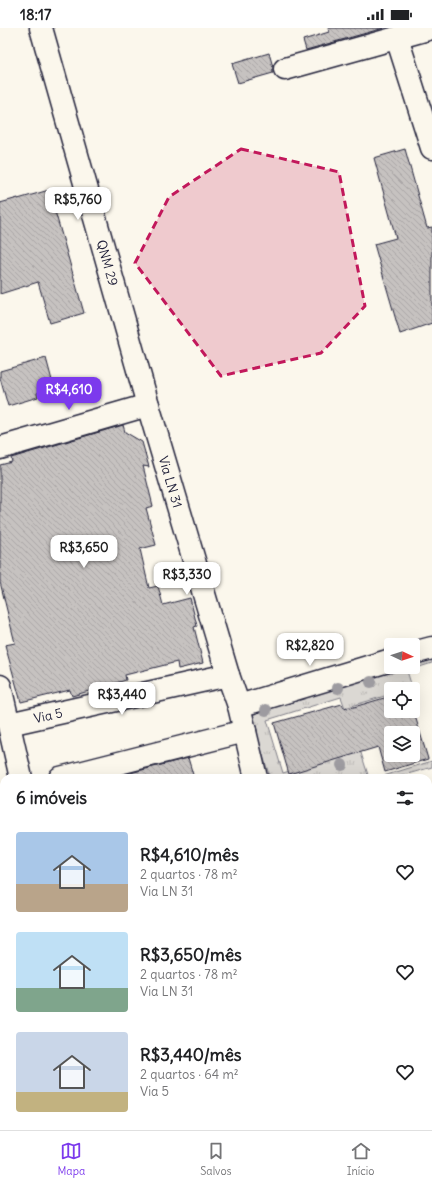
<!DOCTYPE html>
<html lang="pt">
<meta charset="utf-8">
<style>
:root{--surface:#fff;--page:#f6f6f6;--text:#202124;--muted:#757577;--line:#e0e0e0;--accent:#7c3aed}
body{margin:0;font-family:Delius,sans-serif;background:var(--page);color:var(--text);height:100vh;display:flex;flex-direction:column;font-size:15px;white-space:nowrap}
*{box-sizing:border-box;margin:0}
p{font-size:13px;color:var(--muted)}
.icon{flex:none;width:22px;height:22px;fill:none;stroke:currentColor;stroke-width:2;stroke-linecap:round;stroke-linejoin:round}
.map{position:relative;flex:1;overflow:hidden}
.details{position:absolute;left:0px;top:746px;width:432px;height:356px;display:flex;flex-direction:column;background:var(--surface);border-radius:12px 12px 0 0;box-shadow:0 4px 16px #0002}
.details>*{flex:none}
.needle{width:26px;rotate:94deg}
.fabs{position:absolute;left:384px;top:610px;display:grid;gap:8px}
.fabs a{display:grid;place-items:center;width:36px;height:36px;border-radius:4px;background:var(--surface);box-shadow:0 4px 16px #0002;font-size:20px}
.price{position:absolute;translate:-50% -34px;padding:0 9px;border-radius:8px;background:#fff;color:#222;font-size:13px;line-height:26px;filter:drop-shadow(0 1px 2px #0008)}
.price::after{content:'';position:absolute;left:50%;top:24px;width:12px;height:9px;margin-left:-6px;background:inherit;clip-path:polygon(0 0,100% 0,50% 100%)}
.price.on{background:var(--accent);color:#fff}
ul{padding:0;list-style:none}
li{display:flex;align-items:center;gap:12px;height:100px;padding:0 16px}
li span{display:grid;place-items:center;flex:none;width:112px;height:80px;border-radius:4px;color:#555}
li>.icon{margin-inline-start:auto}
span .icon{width:48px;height:48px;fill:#fffc;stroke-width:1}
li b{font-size:17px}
h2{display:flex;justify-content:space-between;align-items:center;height:48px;padding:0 16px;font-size:17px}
.status{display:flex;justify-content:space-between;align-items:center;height:28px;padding:0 20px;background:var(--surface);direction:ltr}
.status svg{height:11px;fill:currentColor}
.menu{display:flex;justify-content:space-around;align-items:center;height:56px;border-top:1px solid var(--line);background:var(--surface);font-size:11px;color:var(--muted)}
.menu a{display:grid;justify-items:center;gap:2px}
.menu .on{color:var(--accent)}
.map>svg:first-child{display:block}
</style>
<div class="status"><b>18:17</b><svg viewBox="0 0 49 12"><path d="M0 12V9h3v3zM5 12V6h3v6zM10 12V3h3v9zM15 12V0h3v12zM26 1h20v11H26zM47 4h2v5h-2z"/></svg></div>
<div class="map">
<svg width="432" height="1102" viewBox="0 0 432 1102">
<defs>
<pattern id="grass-tufts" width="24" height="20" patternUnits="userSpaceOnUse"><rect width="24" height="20" fill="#dbd8d3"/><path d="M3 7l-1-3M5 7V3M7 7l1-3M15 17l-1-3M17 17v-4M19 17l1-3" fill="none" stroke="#bcb9b6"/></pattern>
<pattern id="building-back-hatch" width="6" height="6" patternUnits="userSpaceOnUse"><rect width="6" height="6" fill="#c6c2c0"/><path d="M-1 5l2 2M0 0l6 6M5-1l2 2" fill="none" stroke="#aaa6a6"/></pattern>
</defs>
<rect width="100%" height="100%" fill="#fbf7ec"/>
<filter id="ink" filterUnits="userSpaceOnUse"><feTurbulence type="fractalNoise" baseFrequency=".025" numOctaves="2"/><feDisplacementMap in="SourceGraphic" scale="8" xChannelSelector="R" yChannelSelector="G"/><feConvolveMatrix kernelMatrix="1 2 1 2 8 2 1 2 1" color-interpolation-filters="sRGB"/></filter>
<g filter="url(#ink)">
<g fill="url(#grass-tufts)" stroke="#7e7d87">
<polygon points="432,622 432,635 407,643 412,659 407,661 391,661 391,666 345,680 341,669 267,692 283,745 360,722 369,750 335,750 335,749 331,750 270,750 248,679 391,639 413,639 413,628"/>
<polygon points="432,733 432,739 394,750 377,750"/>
<polygon points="432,777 432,793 428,794 428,778"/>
</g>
<g fill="url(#building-back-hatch)" stroke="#22223b" fill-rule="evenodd">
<polygon points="328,0 384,0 306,22 303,12 329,4"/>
<polygon points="269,25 273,39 273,45 238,55 232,36"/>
<polygon points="405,121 427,200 432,199 432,295 400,306 374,216 396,210 374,130"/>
<polygon points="49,162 84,285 50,295 38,254 0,266 0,175 18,170 18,171"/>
<polygon points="46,330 54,360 37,365 38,369 8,378 0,350 0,343"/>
<polygon points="123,397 125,404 142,414 149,439 143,438 153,478 146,480 156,517 140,521 149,560 158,558 163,577 190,570 197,598 194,599 203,635 178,641 177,634 125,647 126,652 72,668 70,662 21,674 5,617 15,615 0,554 0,437 12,434 11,430"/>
<path d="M391,668V683H413V681L428,731L385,744L378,719L289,746L274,695L342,676L344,680L347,679V681ZM391,705H413V727H391Z"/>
<polygon points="188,730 194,750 111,750"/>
</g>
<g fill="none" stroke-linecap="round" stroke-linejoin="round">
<g stroke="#22223b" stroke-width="25">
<g id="minor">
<path id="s1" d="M41,0L148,377L228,647L239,678L256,750"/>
<polyline points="397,10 432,120"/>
<polyline points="285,41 432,0"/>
<polyline points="0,420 148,377"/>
<polyline points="413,625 432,620"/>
<polyline points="0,658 21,750"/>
<polyline points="239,678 391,632"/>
<path id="s2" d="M9,696L228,647"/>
<polyline points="60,750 245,703"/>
<polyline points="428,821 432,820"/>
<polyline points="0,921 4,920"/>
<polyline points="428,987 432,986"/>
<polyline points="107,1098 108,1102"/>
<polyline points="342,1098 343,1102"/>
</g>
</g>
<use href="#minor" stroke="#fbf7ec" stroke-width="22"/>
</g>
<g fill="#9d9ba0">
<circle cx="371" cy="654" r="6"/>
<circle cx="338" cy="660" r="6"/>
<circle cx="266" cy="682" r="6"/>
<circle cx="342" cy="737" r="6"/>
</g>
</g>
<path fill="#c2185b" fill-opacity="0.2" stroke="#c2185b" stroke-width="3" stroke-dasharray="8 5" stroke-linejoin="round" d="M241,121L339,144L365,278L321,325L221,348L135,235L169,169Z"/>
<g text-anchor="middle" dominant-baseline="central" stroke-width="3" stroke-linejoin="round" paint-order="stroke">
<g font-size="13" fill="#22223b" stroke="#fbf7ec">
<text stroke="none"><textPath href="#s1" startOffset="244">QNM 29</textPath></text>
<text stroke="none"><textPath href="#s1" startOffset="472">Via LN 31</textPath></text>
<text stroke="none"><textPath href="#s2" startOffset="40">Via 5</textPath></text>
</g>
</g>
</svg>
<div class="fabs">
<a><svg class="needle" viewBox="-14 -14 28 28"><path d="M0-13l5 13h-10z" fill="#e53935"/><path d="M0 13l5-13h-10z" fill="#757577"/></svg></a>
<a><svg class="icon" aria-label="locate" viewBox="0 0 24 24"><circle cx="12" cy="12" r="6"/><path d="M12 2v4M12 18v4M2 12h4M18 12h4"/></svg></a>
<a><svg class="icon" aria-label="layers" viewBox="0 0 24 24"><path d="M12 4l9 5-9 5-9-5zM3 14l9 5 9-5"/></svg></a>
</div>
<b class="price" style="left:78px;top:193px">R$5,760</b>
<b class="price on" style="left:69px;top:383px">R$4,610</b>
<b class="price" style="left:84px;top:541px">R$3,650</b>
<b class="price" style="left:187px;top:568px">R$3,330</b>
<b class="price" style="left:310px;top:639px">R$2,820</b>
<b class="price" style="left:122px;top:688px">R$3,440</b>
<section class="details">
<h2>6 imóveis<svg class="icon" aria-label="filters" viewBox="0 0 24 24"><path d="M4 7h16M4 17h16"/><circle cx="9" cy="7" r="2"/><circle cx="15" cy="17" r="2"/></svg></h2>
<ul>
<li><span style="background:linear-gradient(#a9c7e8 65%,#b9a48a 0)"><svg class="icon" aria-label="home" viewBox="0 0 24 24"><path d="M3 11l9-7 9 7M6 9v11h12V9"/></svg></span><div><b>R$4,610/mês</b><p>2 quartos · 78 m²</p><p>Via LN 31</p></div><svg class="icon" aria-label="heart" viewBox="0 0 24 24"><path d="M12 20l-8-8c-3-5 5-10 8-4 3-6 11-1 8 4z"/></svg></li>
<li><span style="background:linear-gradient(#bfe0f5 70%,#7fa58c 0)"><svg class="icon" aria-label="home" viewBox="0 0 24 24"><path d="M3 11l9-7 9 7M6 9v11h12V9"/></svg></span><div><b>R$3,650/mês</b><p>2 quartos · 78 m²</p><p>Via LN 31</p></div><svg class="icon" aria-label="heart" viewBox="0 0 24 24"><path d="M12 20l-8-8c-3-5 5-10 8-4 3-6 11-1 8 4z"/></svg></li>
<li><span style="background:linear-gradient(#c9d6e8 75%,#c2b280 0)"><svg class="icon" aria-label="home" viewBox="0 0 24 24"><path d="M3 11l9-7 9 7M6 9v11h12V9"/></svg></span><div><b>R$3,440/mês</b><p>2 quartos · 64 m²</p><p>Via 5</p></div><svg class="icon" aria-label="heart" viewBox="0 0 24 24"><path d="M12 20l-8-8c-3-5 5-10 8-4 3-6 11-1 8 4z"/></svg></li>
</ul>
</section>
</div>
<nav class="menu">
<a class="on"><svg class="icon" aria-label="map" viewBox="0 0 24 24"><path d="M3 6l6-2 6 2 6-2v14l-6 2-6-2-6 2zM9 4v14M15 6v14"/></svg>Mapa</a>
<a><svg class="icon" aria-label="saved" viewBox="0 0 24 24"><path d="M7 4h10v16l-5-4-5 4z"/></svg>Salvos</a>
<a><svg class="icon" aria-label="home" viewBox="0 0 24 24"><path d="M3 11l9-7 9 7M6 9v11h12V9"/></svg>Início</a>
</nav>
